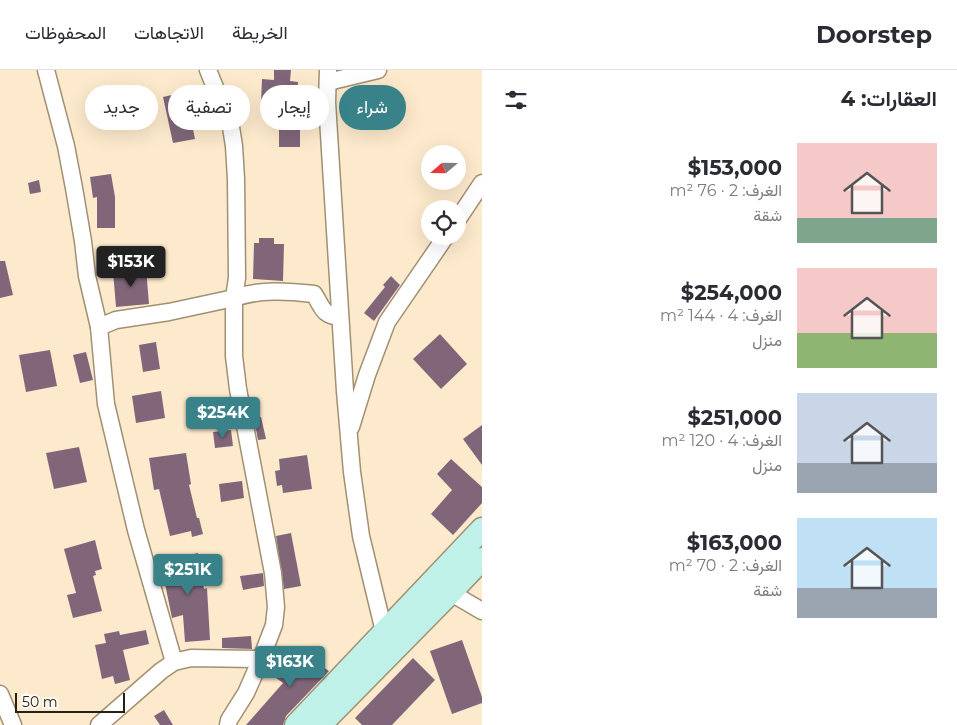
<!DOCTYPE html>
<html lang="ar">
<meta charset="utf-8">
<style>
:root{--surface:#fff;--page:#f7f7f7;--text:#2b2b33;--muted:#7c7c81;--line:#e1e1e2;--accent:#3a828a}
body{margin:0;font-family:Montserrat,Vazirmatn,sans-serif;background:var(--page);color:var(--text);direction:rtl;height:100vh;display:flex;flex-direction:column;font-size:19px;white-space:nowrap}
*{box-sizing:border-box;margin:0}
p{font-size:16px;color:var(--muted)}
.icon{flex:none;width:28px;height:28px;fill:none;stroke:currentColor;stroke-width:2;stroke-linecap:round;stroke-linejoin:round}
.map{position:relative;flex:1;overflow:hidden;direction:ltr}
.side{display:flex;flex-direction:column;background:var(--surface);width:475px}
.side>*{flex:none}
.banner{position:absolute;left:15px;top:15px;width:391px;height:45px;direction:rtl;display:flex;gap:10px}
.needle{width:32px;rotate:250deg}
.controls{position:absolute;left:421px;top:75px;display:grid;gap:10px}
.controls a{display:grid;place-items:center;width:45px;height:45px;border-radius:50%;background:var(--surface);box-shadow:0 5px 20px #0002;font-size:25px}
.scale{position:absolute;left:15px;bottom:12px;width:110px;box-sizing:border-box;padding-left:5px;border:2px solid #272015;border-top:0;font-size:14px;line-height:18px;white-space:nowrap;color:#272015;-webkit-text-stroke:4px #fdf9f3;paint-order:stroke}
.price{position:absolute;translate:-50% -42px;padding:0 11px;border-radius:5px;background:var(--accent);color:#fff;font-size:16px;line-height:32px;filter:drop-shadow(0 1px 2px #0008)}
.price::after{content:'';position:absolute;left:50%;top:30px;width:15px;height:11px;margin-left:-8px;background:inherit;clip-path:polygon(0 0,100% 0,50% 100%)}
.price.selected{background:#222;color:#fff}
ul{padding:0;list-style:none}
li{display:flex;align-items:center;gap:15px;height:125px;padding:0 20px}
li span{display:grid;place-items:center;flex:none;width:140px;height:100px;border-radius:0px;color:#555}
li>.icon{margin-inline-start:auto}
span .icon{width:60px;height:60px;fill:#fffc;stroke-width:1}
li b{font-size:21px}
h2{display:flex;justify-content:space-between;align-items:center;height:60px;padding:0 20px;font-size:21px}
.pill{padding:0 18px;border-radius:22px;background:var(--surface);box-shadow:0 5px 20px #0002;font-size:18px;line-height:45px}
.pill.selected{background:var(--accent);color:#fff}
header{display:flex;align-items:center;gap:30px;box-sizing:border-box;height:70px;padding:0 25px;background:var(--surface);border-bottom:1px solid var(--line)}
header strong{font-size:24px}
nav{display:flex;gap:28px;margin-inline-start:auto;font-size:18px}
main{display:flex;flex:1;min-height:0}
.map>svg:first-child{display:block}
</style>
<header>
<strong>Doorstep</strong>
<nav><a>الخريطة</a><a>الاتجاهات</a><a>المحفوظات</a></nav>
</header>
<main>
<section class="side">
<h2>العقارات: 4<svg class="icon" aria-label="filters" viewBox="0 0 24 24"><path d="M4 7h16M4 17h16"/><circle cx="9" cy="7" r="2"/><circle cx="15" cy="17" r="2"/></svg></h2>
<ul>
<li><span style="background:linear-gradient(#f6c9c9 75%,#7fa58c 0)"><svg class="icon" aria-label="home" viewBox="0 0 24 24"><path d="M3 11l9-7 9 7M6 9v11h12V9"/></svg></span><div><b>$153,000</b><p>الغرف: 2 · 76 m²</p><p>شقة</p></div></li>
<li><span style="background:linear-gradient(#f6c9c9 65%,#8fb573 0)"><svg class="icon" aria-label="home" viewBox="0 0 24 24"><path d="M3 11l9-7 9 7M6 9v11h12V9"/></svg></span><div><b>$254,000</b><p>الغرف: 4 · 144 m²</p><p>منزل</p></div></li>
<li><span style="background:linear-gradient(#c9d6e8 70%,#9aa5b1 0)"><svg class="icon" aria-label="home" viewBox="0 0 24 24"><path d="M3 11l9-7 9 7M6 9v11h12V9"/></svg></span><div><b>$251,000</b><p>الغرف: 4 · 120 m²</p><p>منزل</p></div></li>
<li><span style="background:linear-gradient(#bfe0f5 70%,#9aa5b1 0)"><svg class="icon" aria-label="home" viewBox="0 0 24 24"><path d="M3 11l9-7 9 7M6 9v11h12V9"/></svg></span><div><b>$163,000</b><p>الغرف: 2 · 70 m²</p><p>شقة</p></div></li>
</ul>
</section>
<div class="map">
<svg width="482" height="655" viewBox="0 0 482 655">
<rect width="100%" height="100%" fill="#fdeacc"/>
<g fill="#81667a">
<polygon points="274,0 291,0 290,11 298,12 296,50 300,50 300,77 279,77 279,34 261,33 262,9 274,10"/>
<polygon points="185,22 195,69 173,73 163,27"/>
<polygon points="111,104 115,127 115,158 97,158 97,127 93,128 90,107"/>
<polygon points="39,110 41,122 30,124 28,113"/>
<polygon points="259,168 274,168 274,174 284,174 283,211 253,209 254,173 259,173"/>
<polygon points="0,191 5,191 13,225 0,228"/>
<polygon points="146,198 149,234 116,237 113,201"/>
<polygon points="391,206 400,215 374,251 364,243 385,217 383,215"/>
<polygon points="440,264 467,294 441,319 413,289"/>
<polygon points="156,272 160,299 143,302 139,275"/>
<polygon points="50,280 57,316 26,322 19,285"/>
<polygon points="86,282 93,310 80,313 73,285"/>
<polygon points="161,321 165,348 136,353 132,326"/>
<polygon points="261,347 266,369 258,370 254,348"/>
<polygon points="482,355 482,395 463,369"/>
<polygon points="231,360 233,376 215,378 213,362"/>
<polygon points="79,377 87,412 54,419 46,383"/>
<polygon points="186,383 191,414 189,415 197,448 199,448 203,464 192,467 191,461 170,466 159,419 154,420 149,388"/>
<polygon points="307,385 312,419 283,423 282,415 277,416 275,401 280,400 279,389"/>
<polygon points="451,389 482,417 482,433 453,465 431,444 452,420 437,404"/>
<polygon points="242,411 244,428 221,432 219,414"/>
<polygon points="291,463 301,516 284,519 276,466"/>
<polygon points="95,470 102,499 95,501 96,505 93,506 102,541 73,548 67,525 76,523 64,479"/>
<polygon points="198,483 204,519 207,518 210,570 185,572 183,545 172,548 161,494 184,489 183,486"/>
<polygon points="263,503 264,516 243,520 240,506"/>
<polygon points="146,560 149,574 123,580 130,610 115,614 113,606 102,609 95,575 106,573 104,564 119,561 120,565"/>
<polygon points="251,566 252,579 222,578 222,568"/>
<polygon points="462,570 482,627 482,633 452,644 430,581"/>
<polygon points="293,576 329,601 286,646 283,655 246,655 283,613 272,605"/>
<polygon points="413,588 435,610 392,655 362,655 355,648"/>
<polygon points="164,640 173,655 160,655 154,646"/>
</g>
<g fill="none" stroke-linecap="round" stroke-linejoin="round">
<g stroke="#a19074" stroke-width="19">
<g id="street">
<polyline points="46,0 66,76 74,118 83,171 87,206 99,257 106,334 136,460 174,592"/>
<polyline points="328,0 327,32 345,321 352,402 361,466 386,570"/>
<polyline points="328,12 378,0"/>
<polyline points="458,149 482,113"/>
<polyline points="99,257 116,250 169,242 234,228 237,208 236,109 234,76 231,57 208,0"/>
<polyline points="351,357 367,305 387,252 446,166"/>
<polyline points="441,517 482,541"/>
<polyline points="0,624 13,655"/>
<polyline points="99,655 161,601 174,592 191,588 261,589"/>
<path d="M228,655L229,650L246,623L261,589L274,555L276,537L273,503L238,319L234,286V228C259,219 288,221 314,224C323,238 322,245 340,247"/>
</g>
</g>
<g stroke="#a19074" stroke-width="25">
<g id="secondary">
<polyline points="296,655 482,459"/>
<polyline points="320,655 450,523 482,489"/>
</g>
</g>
<use href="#street" stroke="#fff" stroke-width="16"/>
<use href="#secondary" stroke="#bff1e8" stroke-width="22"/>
</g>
</svg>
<div class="controls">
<a><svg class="needle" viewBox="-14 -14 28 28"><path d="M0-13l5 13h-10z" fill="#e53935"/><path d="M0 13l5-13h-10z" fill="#7c7c81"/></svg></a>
<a><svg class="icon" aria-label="locate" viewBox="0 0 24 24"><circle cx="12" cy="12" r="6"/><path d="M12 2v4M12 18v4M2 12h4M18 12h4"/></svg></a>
</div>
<div class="scale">50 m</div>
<b class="price selected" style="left:131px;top:218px">$153K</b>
<b class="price" style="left:223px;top:369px">$254K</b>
<b class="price" style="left:188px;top:526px">$251K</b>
<b class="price" style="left:290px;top:618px">$163K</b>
<div class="banner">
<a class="pill selected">شراء</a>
<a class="pill">إيجار</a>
<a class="pill">تصفية</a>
<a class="pill">جديد</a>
</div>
</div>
</main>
